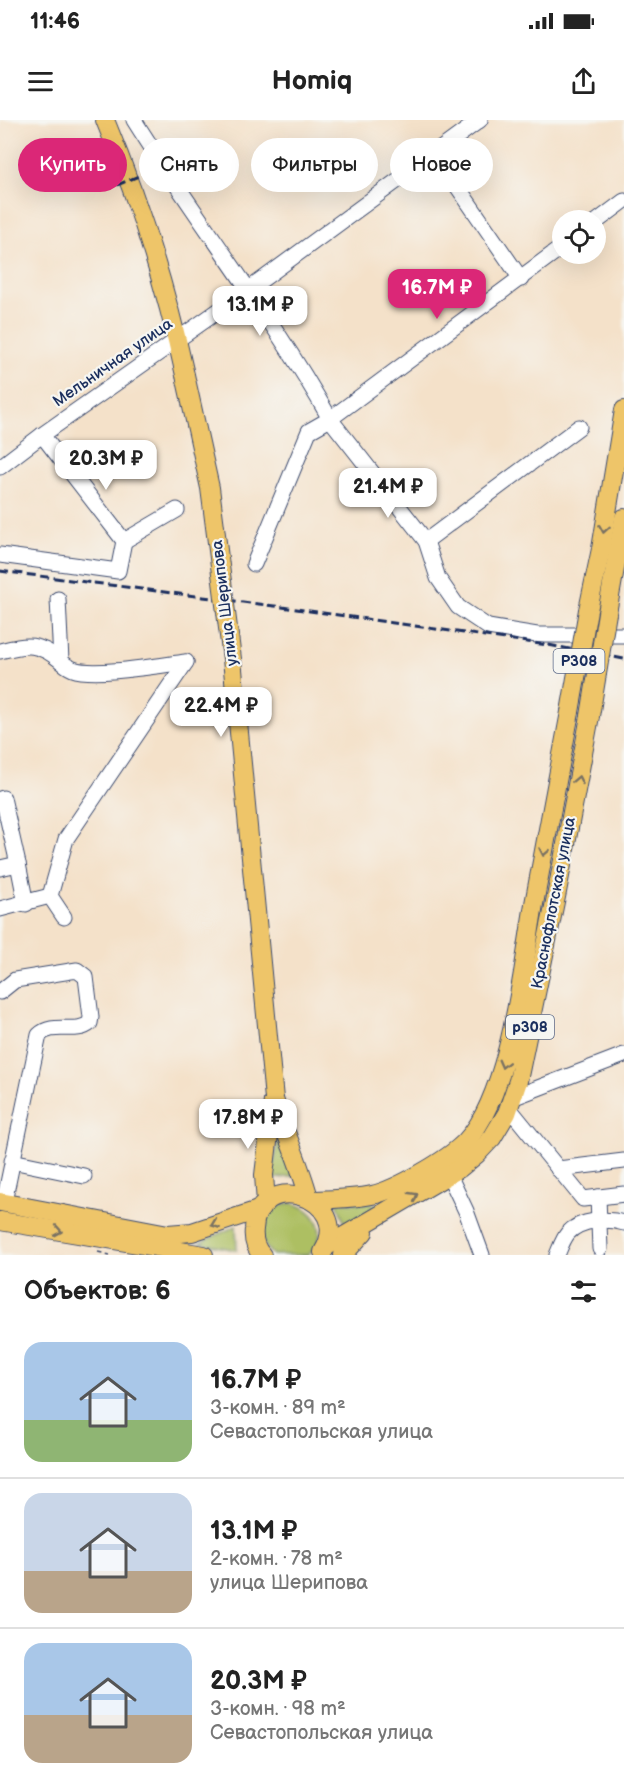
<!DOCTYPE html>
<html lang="ru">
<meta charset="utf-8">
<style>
:root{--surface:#fff;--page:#f2f2f2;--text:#222;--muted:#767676;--line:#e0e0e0;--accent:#db2777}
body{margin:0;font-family:"Balsamiq Sans",sans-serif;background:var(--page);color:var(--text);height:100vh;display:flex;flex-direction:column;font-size:22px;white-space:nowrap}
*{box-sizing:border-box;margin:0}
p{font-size:20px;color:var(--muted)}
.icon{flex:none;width:33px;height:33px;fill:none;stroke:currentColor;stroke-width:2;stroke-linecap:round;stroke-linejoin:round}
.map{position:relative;height:1135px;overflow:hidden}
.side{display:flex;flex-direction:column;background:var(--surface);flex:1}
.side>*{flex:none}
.banner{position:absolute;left:18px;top:18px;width:588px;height:54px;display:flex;gap:12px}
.fabs{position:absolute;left:552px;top:90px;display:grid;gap:12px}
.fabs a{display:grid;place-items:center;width:54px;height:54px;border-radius:50%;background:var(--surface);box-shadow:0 6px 24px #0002;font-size:30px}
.price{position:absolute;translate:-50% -51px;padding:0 14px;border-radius:12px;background:#fff;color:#222;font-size:20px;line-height:39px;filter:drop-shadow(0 2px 3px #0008)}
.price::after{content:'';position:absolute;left:50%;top:36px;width:18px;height:14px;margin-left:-9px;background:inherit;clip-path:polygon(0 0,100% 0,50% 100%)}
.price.current{background:var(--accent);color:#fff}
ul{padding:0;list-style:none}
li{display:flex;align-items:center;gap:18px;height:150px;padding:0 24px}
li+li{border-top:2px solid var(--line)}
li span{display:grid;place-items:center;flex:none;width:168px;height:120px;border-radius:18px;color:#555}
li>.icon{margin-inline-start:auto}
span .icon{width:72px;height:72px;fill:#fffc;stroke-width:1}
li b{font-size:26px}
h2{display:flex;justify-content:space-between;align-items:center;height:72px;padding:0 24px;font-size:26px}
.tag{padding:0 21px;border-radius:27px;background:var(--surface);box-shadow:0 6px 24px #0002;font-size:21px;line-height:54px}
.tag.current{background:var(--accent);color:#fff}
.status{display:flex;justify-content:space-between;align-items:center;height:42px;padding:0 30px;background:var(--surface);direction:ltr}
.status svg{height:16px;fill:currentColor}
header{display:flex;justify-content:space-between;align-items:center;height:78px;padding:0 24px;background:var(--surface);font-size:27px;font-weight:700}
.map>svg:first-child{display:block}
</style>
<div class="status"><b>11:46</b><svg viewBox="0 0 49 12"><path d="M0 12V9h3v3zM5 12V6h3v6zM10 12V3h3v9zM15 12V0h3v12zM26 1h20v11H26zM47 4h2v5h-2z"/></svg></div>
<header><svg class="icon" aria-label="menu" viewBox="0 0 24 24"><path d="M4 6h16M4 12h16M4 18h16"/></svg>Homiq<svg class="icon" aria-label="share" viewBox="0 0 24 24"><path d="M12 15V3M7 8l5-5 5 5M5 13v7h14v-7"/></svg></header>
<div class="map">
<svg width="624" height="1135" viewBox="0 0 624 1135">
<rect width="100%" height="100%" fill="#f6f6f2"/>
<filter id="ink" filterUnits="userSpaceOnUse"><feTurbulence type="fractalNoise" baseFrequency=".0167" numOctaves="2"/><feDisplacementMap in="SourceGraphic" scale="12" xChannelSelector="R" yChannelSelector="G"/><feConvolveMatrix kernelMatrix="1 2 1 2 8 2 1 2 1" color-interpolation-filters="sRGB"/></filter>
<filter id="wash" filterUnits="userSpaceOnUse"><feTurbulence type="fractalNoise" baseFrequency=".008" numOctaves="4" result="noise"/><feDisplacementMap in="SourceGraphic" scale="24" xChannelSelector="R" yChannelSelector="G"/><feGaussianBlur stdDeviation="1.35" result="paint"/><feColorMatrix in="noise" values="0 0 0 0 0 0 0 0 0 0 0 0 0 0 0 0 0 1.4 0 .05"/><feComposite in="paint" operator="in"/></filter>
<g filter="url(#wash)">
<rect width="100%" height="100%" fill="#f4e1c9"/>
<g fill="#adbf62" stroke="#647760" stroke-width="1.5">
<polygon points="279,1016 296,1056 271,1059"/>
<polygon points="337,1082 378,1084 346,1108"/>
<path d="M289,1083C316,1086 332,1115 308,1135H273C251,1116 263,1089 289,1083Z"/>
<polygon points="236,1106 237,1130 199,1123"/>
</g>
</g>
<g filter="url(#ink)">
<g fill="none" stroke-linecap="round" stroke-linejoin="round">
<g stroke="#3c4a6e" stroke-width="17">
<g id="minor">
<path d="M134,0C197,101 272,195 330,299L309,311L254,444"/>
<polyline points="435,34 521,159"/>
<polyline points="596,102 624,81"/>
<polyline points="562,127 330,299 426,421 438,458 458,487 488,507 537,515 624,515"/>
<polyline points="42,315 124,421 177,390"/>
<polyline points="0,347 42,315 248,170 480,0"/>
<polyline points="426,421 579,307"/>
<polyline points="0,435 118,451 124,421"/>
<path d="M58,479L61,541C64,544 68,547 73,549C94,557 161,545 186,542"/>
<path d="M0,531C28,524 38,522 61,541"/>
<polyline points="0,679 3,678 18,744"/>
<polyline points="0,748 18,744 26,784"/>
<polyline points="0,789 50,776"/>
<polyline points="64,797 50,776 66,719 186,542"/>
<path d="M0,872L15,860L77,850L86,857L91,897L90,903C76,915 53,901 39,915L4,1082"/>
<polyline points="512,978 624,935"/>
<polyline points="509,988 583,1079 624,1074"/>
<polyline points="12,1041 84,1056"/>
<polyline points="558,1049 624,1041"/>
<polyline points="449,1055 466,1091 482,1135"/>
<polyline points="598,1077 600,1129"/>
<path d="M557,1135C560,1128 563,1119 568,1113C581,1099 608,1098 624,1103"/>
</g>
</g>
<g stroke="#3c4a6e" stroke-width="20">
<g id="major">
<path d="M105,0C139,82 166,168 185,255"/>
<polyline points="588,490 601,429 624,290"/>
<polyline points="607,493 624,398"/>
<path d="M274,979C285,1013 300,1044 309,1078"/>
<path d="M313,1080C332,1079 353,1079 372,1075C396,1070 449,1039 466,1021C510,974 523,848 534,784C546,720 558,656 570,592"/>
<polyline points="0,1082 168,1114 192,1112 261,1089"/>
<polyline points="266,1083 264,1055 273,981"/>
<polyline points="0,1101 204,1135"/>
<polyline points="327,1126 460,1048 477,1034 492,1018 507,993 518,961 557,772 590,596"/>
<path d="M262,1135C255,1128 253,1118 254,1109C257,1047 356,1077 323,1132"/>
<polyline points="343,1135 364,1112"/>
</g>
</g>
<polyline stroke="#3c4a6e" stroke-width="1.5" stroke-dasharray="4.5 4.5" stroke-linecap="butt" points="98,1132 110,1135"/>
<use href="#minor" stroke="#fff" stroke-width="15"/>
<use href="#major" stroke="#eec569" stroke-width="18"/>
<g stroke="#1b2f5e" stroke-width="3" stroke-dasharray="9 4.5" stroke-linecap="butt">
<polyline points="117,65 184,37"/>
<polyline points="0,451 282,487 548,525 624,539"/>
</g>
<g stroke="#3c4a6e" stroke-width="20" stroke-linecap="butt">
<g id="major-bridge">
<polyline points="185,255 210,368 232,539 274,979"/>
<polyline points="570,592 588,490"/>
<polyline points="590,596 607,493"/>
</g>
</g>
<use href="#major-bridge" stroke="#eec569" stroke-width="18"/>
</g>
<defs><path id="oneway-chevron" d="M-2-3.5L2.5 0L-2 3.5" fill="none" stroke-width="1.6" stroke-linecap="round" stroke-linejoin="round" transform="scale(1.5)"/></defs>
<g stroke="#7a7263">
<use href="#oneway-chevron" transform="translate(604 409) rotate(99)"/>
<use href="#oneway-chevron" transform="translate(578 660) rotate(-79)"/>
<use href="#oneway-chevron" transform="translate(544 732) rotate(101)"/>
<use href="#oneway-chevron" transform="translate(503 944) rotate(104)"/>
<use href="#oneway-chevron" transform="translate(414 1076) rotate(-30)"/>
<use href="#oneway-chevron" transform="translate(215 1104) rotate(159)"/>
<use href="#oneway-chevron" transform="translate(58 1111) rotate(10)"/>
</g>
</g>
<g text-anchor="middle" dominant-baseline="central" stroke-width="4.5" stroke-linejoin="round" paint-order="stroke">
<g fill="#f6f6f2" stroke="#5d6b8a" stroke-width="1.5">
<rect x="553.5" y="529" width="51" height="24" rx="4.5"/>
<rect x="506" y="895" width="48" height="24" rx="4.5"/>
</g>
<g font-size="15" font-weight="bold" fill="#1b2f5e">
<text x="579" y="541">P308</text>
<text x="530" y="907">p308</text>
</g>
<g font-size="16" fill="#1b2f5e" stroke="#f6f6f2">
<text transform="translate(113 243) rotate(-35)">Мельничная улица</text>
<text transform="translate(225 483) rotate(-97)">улица Шерипова</text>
<text transform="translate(554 783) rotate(-79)">Краснофлотская улица</text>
</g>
</g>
</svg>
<div class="fabs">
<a><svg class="icon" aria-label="locate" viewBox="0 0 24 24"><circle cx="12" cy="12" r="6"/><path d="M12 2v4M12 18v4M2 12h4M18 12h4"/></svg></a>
</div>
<b class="price current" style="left:437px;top:200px">16.7M ₽</b>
<b class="price" style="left:260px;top:217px">13.1M ₽</b>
<b class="price" style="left:106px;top:371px">20.3M ₽</b>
<b class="price" style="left:388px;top:399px">21.4M ₽</b>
<b class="price" style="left:221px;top:618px">22.4M ₽</b>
<b class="price" style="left:248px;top:1030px">17.8M ₽</b>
<div class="banner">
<a class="tag current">Купить</a>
<a class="tag">Снять</a>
<a class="tag">Фильтры</a>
<a class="tag">Новое</a>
</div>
</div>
<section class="side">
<h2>Объектов: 6<svg class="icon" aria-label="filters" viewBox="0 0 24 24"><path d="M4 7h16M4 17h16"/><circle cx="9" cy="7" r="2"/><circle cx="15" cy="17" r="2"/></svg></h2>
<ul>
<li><span style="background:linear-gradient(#a9c7e8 65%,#8fb573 0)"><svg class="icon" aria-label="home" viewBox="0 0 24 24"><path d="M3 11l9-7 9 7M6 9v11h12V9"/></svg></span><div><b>16.7M ₽</b><p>3-комн. · 89 m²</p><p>Севастопольская улица</p></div></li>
<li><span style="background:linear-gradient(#c9d6e8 65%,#b9a48a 0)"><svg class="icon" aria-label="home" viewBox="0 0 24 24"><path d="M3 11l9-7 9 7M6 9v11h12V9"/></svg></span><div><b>13.1M ₽</b><p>2-комн. · 78 m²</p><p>улица Шерипова</p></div></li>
<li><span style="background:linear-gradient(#a9c7e8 60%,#b9a48a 0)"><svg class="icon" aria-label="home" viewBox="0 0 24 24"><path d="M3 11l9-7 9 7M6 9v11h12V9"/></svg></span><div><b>20.3M ₽</b><p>3-комн. · 98 m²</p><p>Севастопольская улица</p></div></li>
</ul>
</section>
